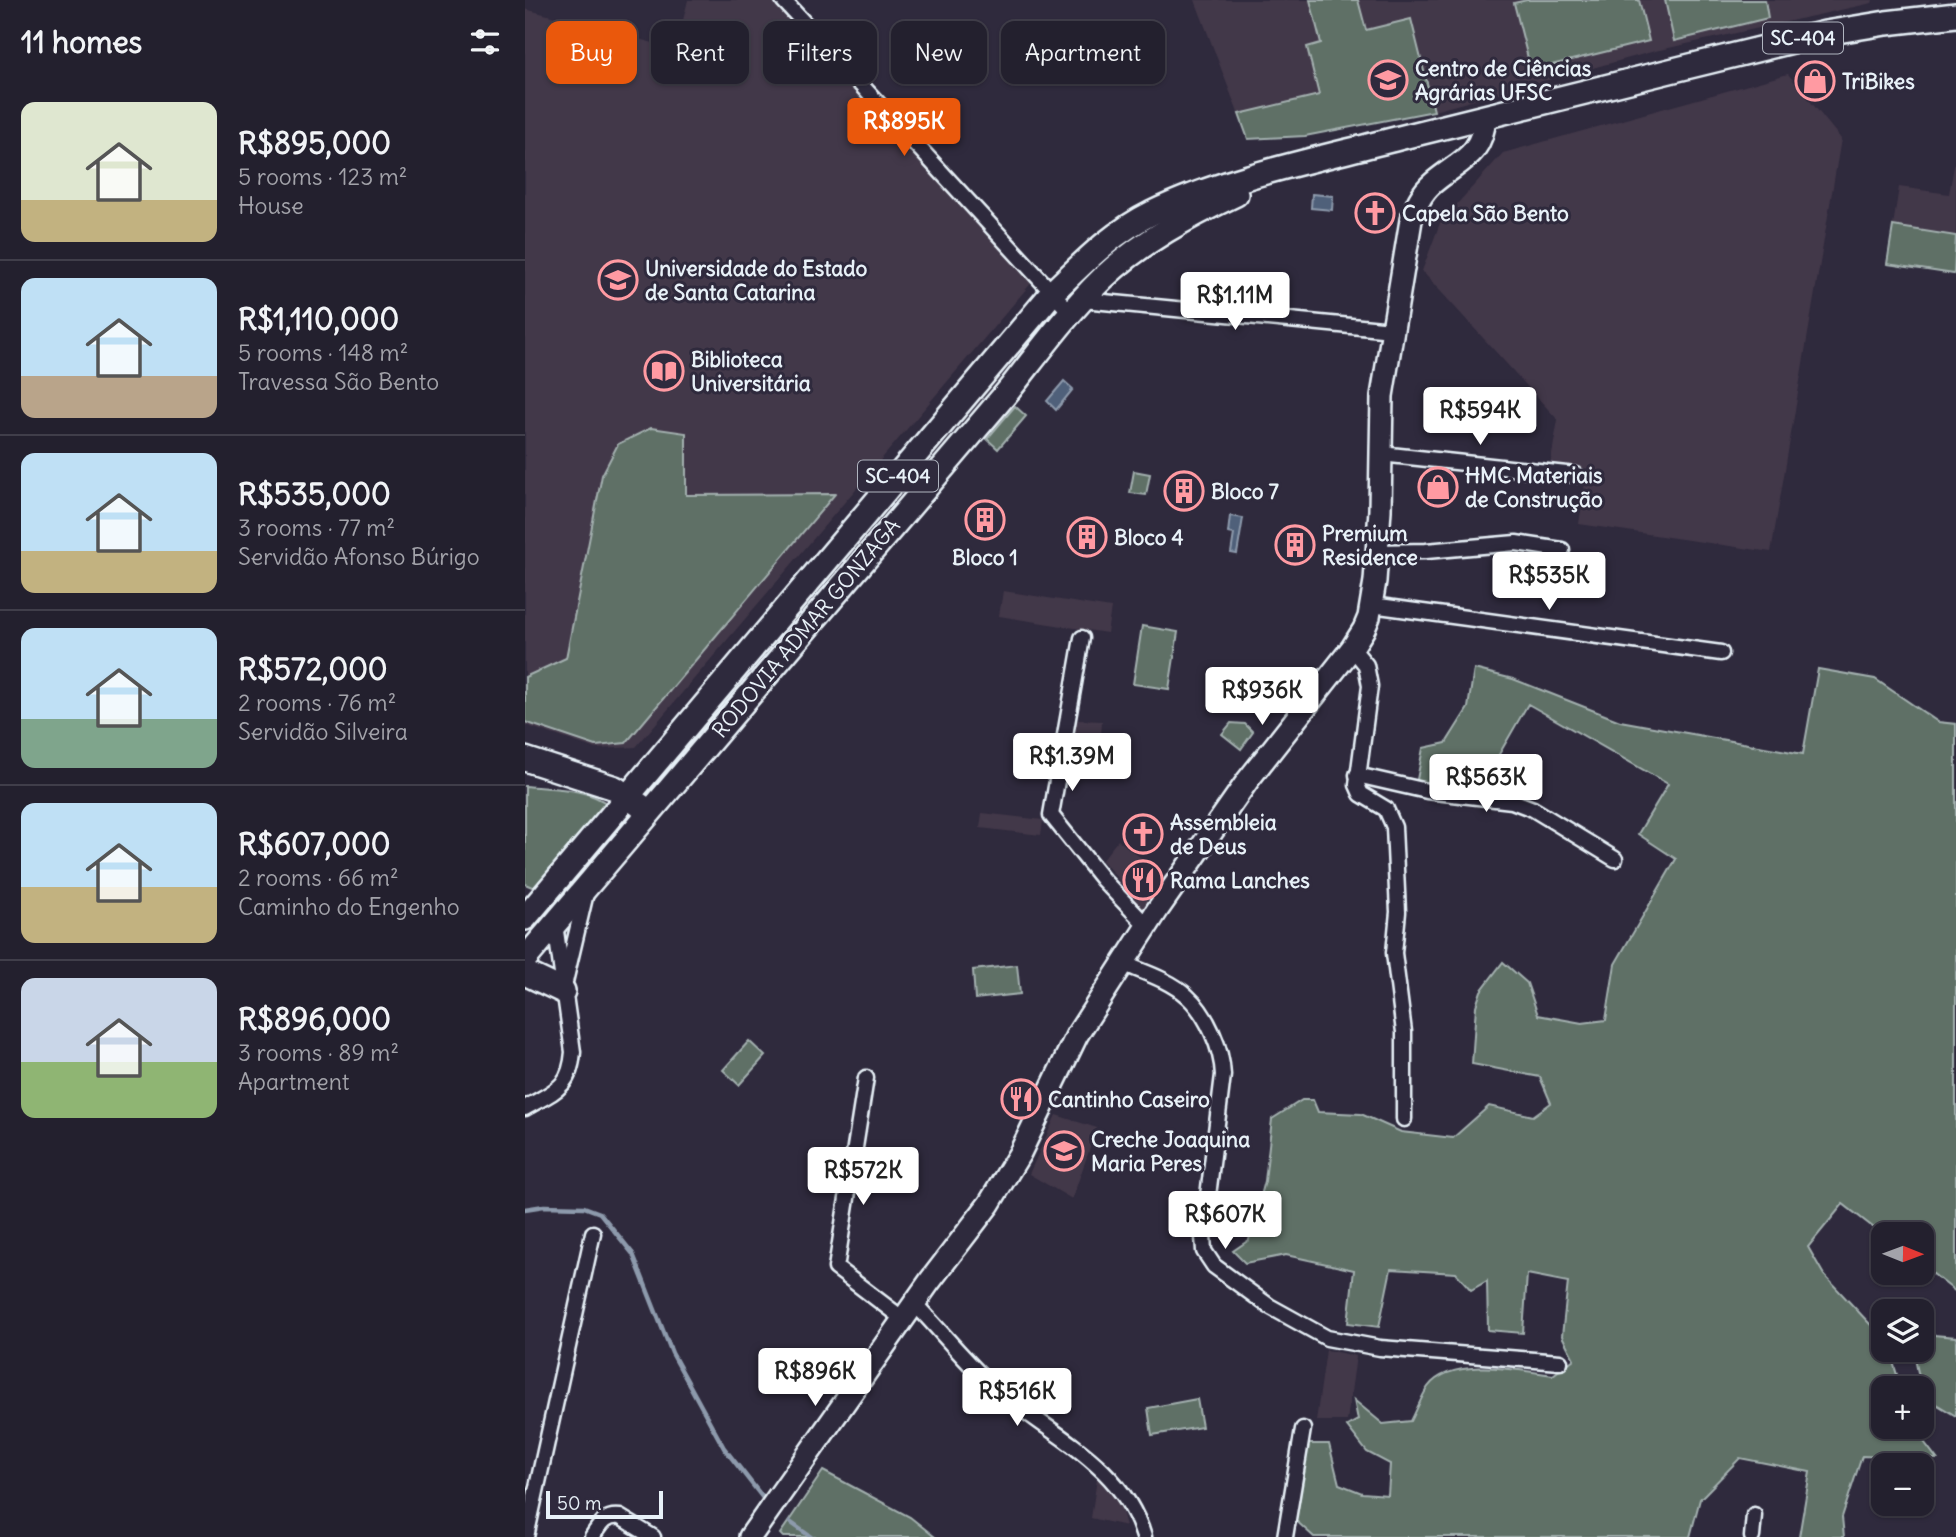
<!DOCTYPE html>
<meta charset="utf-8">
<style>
:root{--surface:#23202e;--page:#2f2d3a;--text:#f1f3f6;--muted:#a3a3aa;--line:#403e4a;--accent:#ea580c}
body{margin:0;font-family:Delius,sans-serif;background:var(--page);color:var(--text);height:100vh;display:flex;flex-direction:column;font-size:26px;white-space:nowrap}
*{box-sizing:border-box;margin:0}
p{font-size:23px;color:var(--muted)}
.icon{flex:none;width:38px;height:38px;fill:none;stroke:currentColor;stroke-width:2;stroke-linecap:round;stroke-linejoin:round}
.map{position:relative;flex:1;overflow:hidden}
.side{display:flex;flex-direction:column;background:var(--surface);width:525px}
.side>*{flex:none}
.top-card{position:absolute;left:21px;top:21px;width:665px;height:63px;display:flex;gap:14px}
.needle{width:46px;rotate:91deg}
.tools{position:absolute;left:1346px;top:1222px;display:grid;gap:14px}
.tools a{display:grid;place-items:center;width:63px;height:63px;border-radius:14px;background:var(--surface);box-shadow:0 2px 5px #0004,0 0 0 2px var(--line);font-size:35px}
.scale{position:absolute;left:21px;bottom:18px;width:117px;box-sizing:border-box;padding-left:7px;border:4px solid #e8f1f8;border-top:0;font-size:19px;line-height:24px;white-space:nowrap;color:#e8f1f8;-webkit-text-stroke:5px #2f2a3d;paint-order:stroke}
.price{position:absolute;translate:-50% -60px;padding:0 16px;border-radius:7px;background:#fff;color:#222;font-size:23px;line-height:46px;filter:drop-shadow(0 2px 4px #0008)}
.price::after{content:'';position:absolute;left:50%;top:42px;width:21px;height:16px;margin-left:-10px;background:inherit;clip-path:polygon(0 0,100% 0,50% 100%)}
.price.selected{background:var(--accent);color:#fff}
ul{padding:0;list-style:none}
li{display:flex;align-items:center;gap:21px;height:175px;padding:0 21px}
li+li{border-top:2px solid var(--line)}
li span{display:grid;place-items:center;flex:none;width:196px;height:140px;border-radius:14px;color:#555}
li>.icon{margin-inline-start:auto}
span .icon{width:84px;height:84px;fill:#fffc;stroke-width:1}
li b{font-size:30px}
h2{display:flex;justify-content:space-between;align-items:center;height:84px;padding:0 21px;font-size:30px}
.chip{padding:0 24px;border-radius:14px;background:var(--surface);box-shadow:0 2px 5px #0004,0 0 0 2px var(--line);font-size:24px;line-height:63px}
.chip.selected{background:var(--accent);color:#fff}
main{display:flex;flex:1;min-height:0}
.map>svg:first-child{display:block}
</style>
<main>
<section class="side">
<h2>11 homes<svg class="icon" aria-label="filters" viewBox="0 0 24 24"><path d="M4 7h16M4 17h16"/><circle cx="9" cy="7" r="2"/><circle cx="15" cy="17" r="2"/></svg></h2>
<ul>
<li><span style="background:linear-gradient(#dfe7d0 70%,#c2b280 0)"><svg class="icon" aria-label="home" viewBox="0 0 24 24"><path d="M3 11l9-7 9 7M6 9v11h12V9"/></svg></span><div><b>R$895,000</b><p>5 rooms · 123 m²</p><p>House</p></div></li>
<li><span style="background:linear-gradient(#bfe0f5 70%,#b9a48a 0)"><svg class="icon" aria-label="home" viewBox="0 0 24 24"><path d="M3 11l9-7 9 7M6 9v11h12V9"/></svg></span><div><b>R$1,110,000</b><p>5 rooms · 148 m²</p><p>Travessa São Bento</p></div></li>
<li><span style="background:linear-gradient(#bfe0f5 70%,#c2b280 0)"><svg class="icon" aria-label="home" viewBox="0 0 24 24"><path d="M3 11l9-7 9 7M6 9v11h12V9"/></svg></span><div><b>R$535,000</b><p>3 rooms · 77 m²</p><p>Servidão Afonso Búrigo</p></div></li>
<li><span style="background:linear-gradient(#bfe0f5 65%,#7fa58c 0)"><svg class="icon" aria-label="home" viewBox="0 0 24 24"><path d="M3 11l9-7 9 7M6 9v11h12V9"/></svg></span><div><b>R$572,000</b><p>2 rooms · 76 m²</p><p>Servidão Silveira</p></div></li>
<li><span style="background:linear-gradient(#bfe0f5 60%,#c2b280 0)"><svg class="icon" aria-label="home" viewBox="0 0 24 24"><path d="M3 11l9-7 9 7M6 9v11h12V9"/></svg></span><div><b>R$607,000</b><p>2 rooms · 66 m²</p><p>Caminho do Engenho</p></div></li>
<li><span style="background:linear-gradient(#c9d6e8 60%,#8fb573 0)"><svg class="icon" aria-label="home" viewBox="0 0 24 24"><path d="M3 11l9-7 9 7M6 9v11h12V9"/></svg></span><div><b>R$896,000</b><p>3 rooms · 89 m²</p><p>Apartment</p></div></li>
</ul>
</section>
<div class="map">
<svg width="1431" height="1537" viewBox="0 0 1431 1537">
<rect width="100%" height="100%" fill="#2f2a3d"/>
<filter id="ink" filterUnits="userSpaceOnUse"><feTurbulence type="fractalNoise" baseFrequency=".0143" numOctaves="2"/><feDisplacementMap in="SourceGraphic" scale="14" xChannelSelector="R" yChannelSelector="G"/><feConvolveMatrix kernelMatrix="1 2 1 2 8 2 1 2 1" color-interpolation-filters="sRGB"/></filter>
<g filter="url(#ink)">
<g fill="#433849">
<polygon points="163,0 249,0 382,148 508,281 111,747 71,749 0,725 0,9 151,49"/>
<polygon points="670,0 1348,0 1347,3 1130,51 909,111 780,136 723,139"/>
<polygon points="1263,74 1316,139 1246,552 1054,524 1062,469 1025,465 1033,420 897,271 915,223 978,153"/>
<polygon points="1431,155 1431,236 1368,226 1374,187 1424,194"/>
<polygon points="478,591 586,608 582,633 474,616"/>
<polygon points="551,720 577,721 576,736 549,735"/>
<polygon points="457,813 518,820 516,835 455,828"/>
<polygon points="593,840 642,878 620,912 577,860"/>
<polygon points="531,1115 572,1128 547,1199 504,1174"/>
<polygon points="801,1350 831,1356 822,1421 791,1421"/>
<polygon points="572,1479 592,1493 601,1526 566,1518"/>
</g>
<g fill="#5e6f66" stroke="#a3b0af" stroke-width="2">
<polygon points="785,0 833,0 841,30 886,19 909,111 780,136 723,139 714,114 794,95 782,47 796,43"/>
<polygon points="1002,0 1114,0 1124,41 1006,70 989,3"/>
<polygon points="1140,0 1240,0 1243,18 1149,41"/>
<polygon points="1368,226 1431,236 1429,274 1362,264"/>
<polygon points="490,406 501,416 473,449 462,439"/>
<polygon points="126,428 161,433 161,495 310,494 101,743 71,746 0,722 0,677 41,658 77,475 93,444"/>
<polygon points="609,471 625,474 621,495 605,493"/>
<polygon points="617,626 653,632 644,689 608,684"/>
<path d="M949,669L988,679L1095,721L1278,754L1293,669L1350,679L1413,722L1431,724V1292L1397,1265L1396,1234L1358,1235L1318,1204L1283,1247L1299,1275L1358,1338V1349H1364L1376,1388H1358V1426H1387L1412,1459L1337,1456L1317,1517L1319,1537H1274L1285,1472L1215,1458L1175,1499L1165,1537H789L769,1519L783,1444H804L814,1484L837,1493L863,1495L865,1464L842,1452L822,1426L833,1420L829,1400L858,1424L886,1421C892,1410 896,1397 903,1387C926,1356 995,1370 1028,1375L1049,1359L1037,1336L1043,1282L1002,1274L998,1333L963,1330L962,1281L946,1290L931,1273L866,1269L854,1327L823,1323L829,1270L761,1255L720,1263L708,1251L724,1240L740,1181L747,1119L777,1100H788L793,1112L836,1114L876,1132L928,1138L964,1106L1008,1116L1026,1103L1015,1077L947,1064L951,1006L956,991L978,962L1002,983L1013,1015L1057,1023L1081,1020L1090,964L1151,859L1113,834L1143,784L1003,704L965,770L947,780L891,785L898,748L921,743L943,708Z"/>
<polygon points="706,723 720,724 728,732 716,749 697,734"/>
<path d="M0,786C29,789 60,787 84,805L12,889L0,884Z"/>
<polygon points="492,965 495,994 450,999 448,970"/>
<polygon points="224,1041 240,1056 214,1085 198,1070"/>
<polygon points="1397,1334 1431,1337 1431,1416 1398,1396 1388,1349 1396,1349"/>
<polygon points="672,1399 677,1427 627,1435 623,1408"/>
<polygon points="298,1471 385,1517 410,1537 258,1537 255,1534"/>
</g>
<g fill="#50607a" stroke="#8d9aac" stroke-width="2">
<polygon points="787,194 808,196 807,210 786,208"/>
<polygon points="539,381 548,389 531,410 522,401"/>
<polygon points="705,516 718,518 712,554 706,553 709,534 703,533"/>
</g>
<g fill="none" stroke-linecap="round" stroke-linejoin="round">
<g stroke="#8d9aac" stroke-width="4.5">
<polyline points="0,1209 19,1206 59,1207 75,1213 108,1254 147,1353 199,1448 238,1498"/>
<polyline points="265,1522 286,1537"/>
</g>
<g stroke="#e8f1f8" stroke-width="19">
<g id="street">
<polyline points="258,0 546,313"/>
<polyline points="558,300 867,330"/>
<polyline points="856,454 1051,475"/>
<polyline points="853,552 901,551 991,543 1037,550"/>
<polyline points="847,605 1196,653"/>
<polyline points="557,638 526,815 578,880 622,926"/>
<polyline points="827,648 841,665 845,686 832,785 836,794 861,809 869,827 873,912 869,953 879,1032 879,1119"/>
<polyline points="832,775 902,791 987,801 1008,809 1090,859"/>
<path d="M597,963C618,972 645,980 662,996C682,1014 697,1049 698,1075L678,1236L679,1251L689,1266L744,1306L802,1338L855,1348L1035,1362"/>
<polyline points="40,982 61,893"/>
<polyline points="341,1078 311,1268 378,1319"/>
<path d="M0,1108C29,1091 45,1089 48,1052L30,924"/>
<path d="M389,1303C415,1330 439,1360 466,1385C521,1433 597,1462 619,1537"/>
<polyline points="1,1537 68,1233"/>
<path d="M67,1537C75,1525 79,1515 95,1517L128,1537"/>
<polyline points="760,1537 778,1429"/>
<polyline points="1227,1537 1229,1515"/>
</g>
</g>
<g stroke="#e8f1f8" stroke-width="26">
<path id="secondary" d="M225,1537L405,1281L464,1204L495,1153L552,1035L633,909L723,780L827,648L839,629L844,617L850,581L855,510L857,396L886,220C891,206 896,193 908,183C935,160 957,157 960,117"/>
</g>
<g stroke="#e8f1f8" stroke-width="28">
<g id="primary">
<polyline points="0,759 90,788 116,806"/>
<path d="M0,918L528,292C558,263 588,232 627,213C701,177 794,159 874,138C1016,102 1158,68 1300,33L1361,23L1431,15"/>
<path d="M0,959L484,390C514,352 543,312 578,278C616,242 664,216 711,194"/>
<polyline points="0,973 38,991"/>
</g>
</g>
<use href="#street" stroke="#2f2a3d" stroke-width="14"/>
<use href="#secondary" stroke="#2f2a3d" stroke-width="21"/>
<use href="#primary" stroke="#2f2a3d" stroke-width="23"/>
</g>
</g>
<defs>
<g id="university-ring" transform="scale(2.0125)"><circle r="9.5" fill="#2f2a3d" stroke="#ff9aa2" stroke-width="1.5"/><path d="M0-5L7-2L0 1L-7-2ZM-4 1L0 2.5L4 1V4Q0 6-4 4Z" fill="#ff9aa2"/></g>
<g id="shop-ring" transform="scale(2.0125)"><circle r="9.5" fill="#2f2a3d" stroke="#ff9aa2" stroke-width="1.5"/><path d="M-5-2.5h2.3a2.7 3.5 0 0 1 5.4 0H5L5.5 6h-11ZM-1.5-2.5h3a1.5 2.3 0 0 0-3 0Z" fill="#ff9aa2"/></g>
<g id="church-ring" transform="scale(2.0125)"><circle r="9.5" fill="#2f2a3d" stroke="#ff9aa2" stroke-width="1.5"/><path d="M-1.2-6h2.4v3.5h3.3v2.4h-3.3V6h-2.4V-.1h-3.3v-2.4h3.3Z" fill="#ff9aa2"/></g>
<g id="library-ring" transform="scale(2.0125)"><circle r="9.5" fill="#2f2a3d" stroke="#ff9aa2" stroke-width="1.5"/><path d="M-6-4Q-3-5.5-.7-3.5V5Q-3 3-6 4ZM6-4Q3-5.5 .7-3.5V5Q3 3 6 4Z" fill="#ff9aa2"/></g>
<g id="building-ring" transform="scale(2.0125)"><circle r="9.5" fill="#2f2a3d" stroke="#ff9aa2" stroke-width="1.5"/><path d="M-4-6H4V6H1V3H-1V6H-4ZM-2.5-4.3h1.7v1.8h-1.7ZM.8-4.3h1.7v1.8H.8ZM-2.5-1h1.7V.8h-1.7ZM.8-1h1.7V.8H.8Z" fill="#ff9aa2"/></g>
<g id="restaurant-ring" transform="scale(2.0125)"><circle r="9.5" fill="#2f2a3d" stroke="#ff9aa2" stroke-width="1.5"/><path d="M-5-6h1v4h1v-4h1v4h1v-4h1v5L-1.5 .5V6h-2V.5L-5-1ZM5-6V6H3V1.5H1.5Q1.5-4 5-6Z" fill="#ff9aa2"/></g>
<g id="school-ring" transform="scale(2.0125)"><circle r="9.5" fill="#2f2a3d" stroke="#ff9aa2" stroke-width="1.5"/><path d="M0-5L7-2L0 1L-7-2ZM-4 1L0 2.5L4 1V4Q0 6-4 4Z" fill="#ff9aa2"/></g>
</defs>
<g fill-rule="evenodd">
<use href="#university-ring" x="863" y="80"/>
<use href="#shop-ring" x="1290" y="81"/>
<use href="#church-ring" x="850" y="213"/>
<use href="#university-ring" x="93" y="280"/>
<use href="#library-ring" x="139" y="371"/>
<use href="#shop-ring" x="913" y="487"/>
<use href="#building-ring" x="659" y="491"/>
<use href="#building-ring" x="460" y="520"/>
<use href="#building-ring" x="562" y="537"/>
<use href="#building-ring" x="770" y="545"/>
<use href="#church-ring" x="618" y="834"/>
<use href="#restaurant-ring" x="618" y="880"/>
<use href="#restaurant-ring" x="496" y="1099"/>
<use href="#school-ring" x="539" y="1151"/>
</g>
<g text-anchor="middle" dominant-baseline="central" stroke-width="6" stroke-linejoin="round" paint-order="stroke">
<g fill="#2f2a3d" stroke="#b0b5c0" stroke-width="2">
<rect x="1238" y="22.5" width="80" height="31" rx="5"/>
<rect x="333" y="460.5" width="80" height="31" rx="5"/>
</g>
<g font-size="19" font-weight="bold" fill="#e8f1f8">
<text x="1278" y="38">SC-404</text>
<text x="373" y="476">SC-404</text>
</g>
<g font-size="21" font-weight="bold" fill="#e8f1f8" stroke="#2f2a3d" text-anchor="start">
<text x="890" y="68">Centro de Ciências<tspan x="890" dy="24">Agrárias UFSC</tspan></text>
<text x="1317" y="81">TriBikes</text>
<text x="877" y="213">Capela São Bento</text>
<text x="120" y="268">Universidade do Estado<tspan x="120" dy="24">de Santa Catarina</tspan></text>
<text x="166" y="359">Biblioteca<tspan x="166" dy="24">Universitária</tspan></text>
<text x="940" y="475">HMC Materiais<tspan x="940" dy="24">de Construção</tspan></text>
<text x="686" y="491">Bloco 7</text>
<text x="797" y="533">Premium<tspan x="797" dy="24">Residence</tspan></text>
<text x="589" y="537">Bloco 4</text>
<text x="460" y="557" text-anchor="middle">Bloco 1</text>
<text x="645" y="822">Assembleia<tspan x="645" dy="24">de Deus</tspan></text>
<text x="645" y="880">Rama Lanches</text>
<text x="523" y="1099">Cantinho Caseiro</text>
<text x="566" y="1139">Creche Joaquina<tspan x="566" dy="24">Maria Peres</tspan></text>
</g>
<g font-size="21" fill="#e8f1f8" stroke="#2f2a3d">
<text transform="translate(281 628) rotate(-50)">RODOVIA ADMAR GONZAGA</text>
</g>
</g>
</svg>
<div class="tools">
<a><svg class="needle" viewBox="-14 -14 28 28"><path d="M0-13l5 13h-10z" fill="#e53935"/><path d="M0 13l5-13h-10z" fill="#a3a3aa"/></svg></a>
<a><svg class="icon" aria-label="layers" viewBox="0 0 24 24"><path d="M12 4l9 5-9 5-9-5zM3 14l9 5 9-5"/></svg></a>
<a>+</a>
<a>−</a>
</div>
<div class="scale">50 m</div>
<b class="price selected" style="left:379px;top:158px">R$895K</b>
<b class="price" style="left:710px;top:332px">R$1.11M</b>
<b class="price" style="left:955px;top:447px">R$594K</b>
<b class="price" style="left:1024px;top:612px">R$535K</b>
<b class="price" style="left:737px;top:727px">R$936K</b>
<b class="price" style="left:547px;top:793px">R$1.39M</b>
<b class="price" style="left:961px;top:814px">R$563K</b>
<b class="price" style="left:338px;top:1207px">R$572K</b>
<b class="price" style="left:700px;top:1251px">R$607K</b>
<b class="price" style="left:290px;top:1408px">R$896K</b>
<b class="price" style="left:492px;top:1428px">R$516K</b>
<div class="top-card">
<a class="chip selected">Buy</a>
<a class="chip">Rent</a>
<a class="chip">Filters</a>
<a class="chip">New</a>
<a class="chip">Apartment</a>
</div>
</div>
</main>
